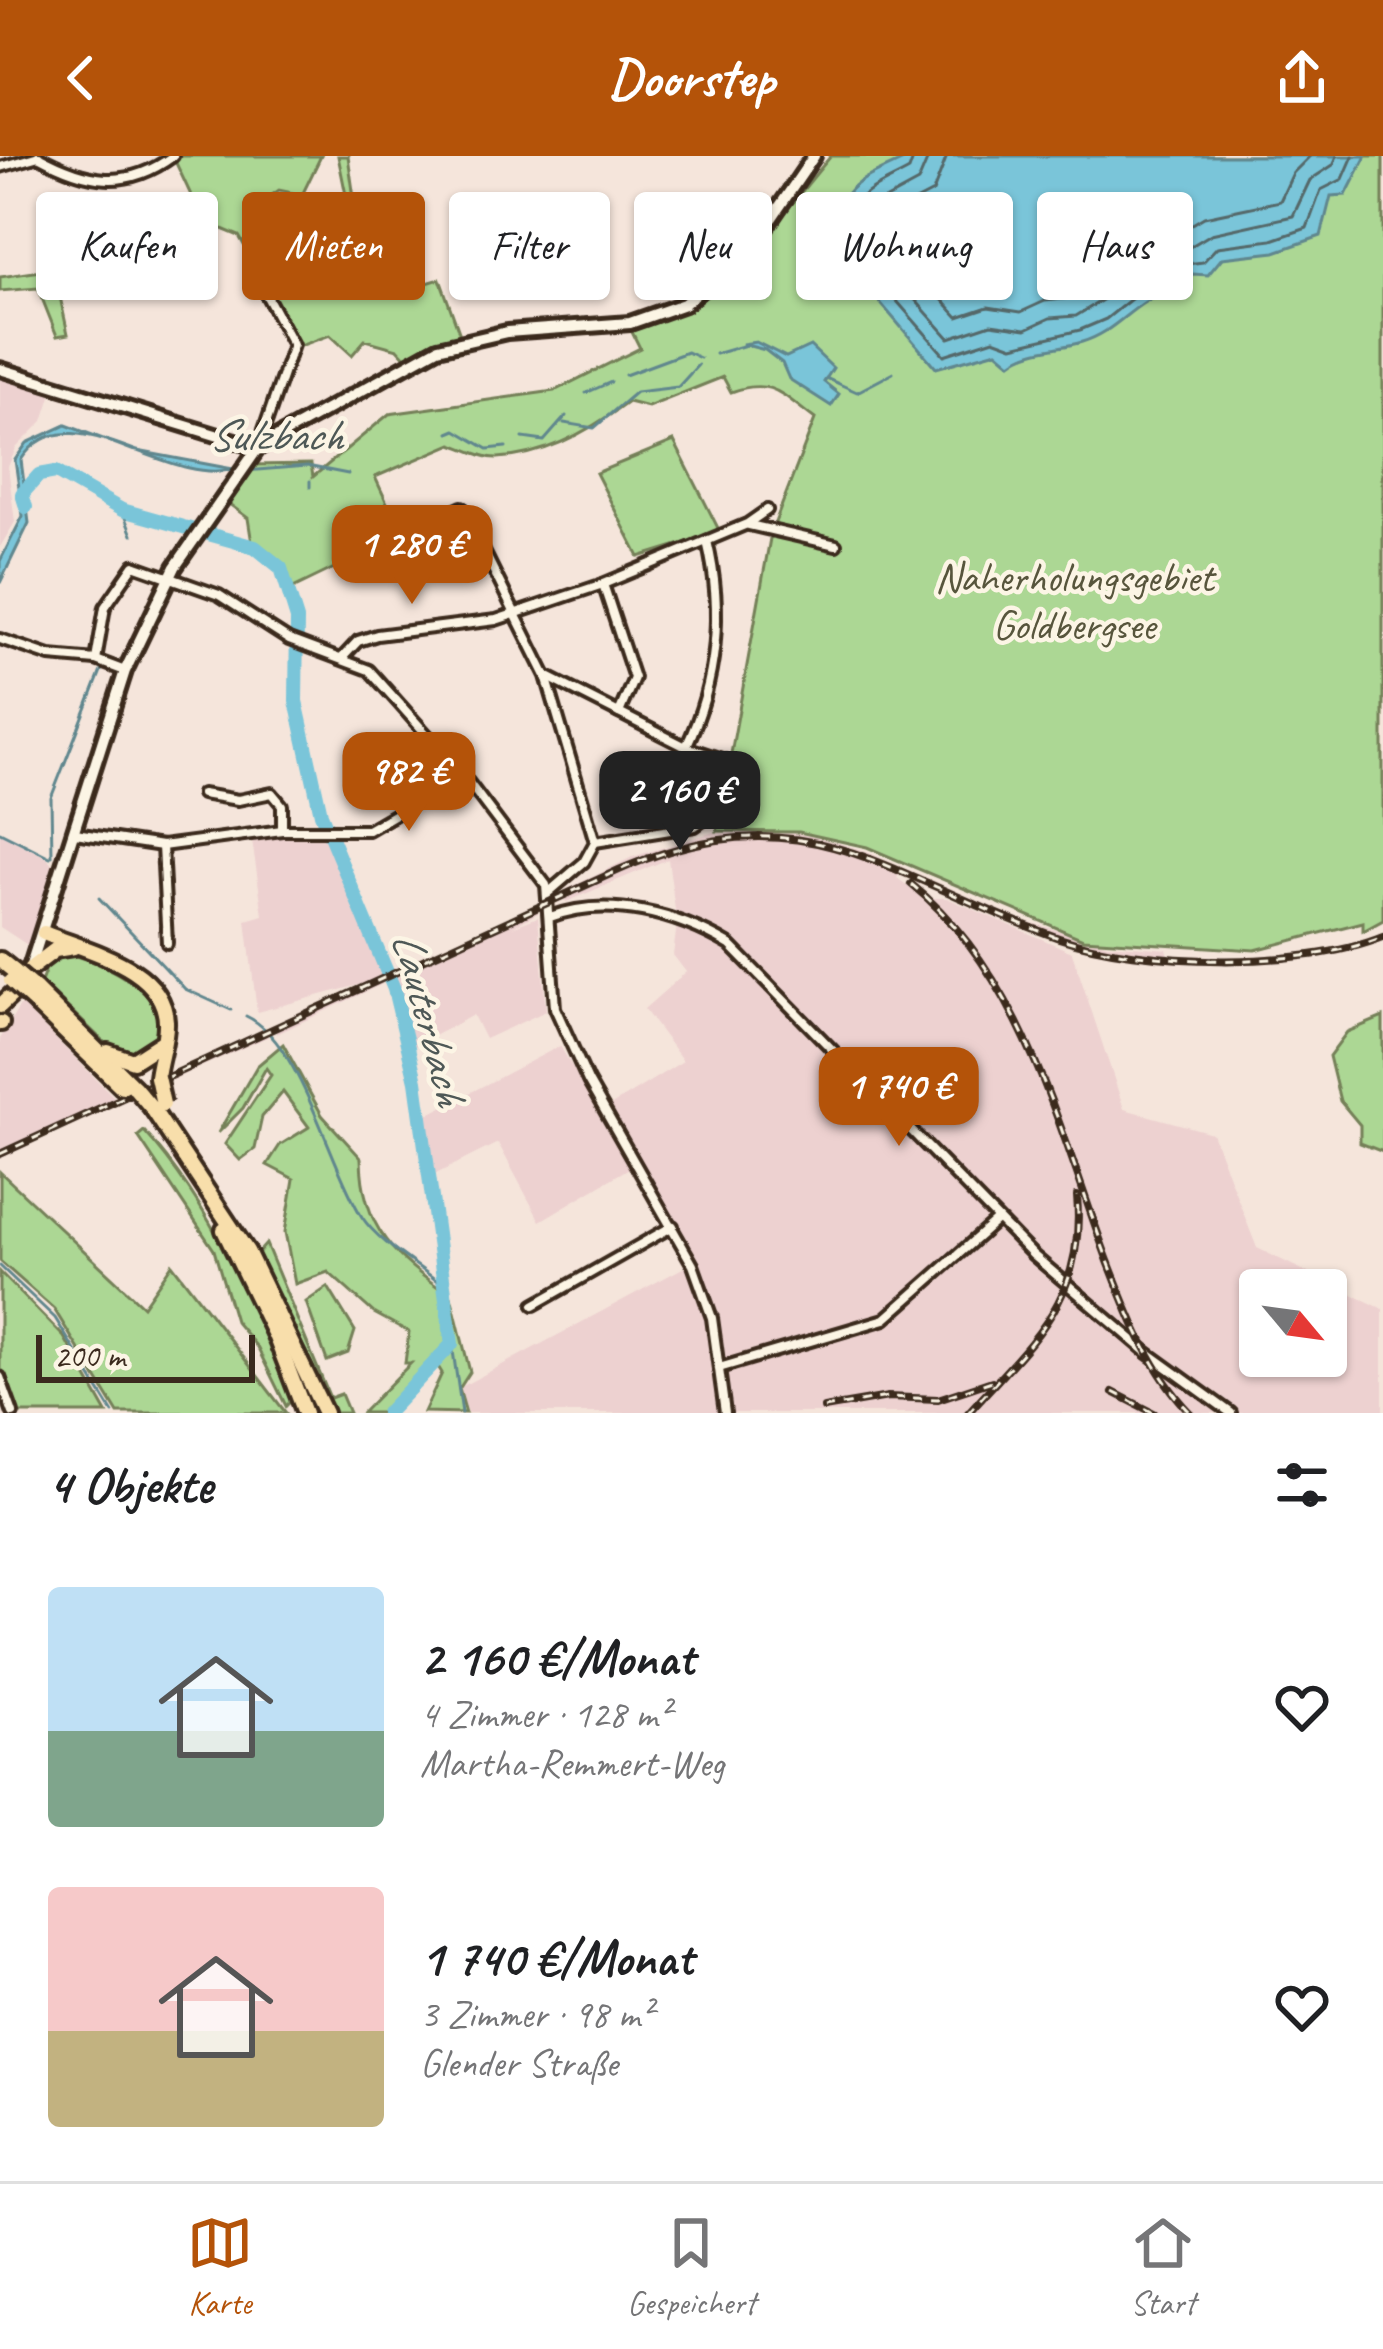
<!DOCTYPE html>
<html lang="de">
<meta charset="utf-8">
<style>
:root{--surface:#fff;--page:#f6f6f6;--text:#202124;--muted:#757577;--line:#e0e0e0;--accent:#b45309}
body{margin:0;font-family:Caveat,sans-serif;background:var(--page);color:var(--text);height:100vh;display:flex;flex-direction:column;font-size:45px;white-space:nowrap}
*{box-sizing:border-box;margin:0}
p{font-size:39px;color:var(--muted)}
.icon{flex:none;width:66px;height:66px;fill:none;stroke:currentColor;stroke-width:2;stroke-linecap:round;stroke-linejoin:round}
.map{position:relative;height:1257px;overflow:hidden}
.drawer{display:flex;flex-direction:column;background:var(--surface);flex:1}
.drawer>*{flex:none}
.top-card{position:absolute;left:36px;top:36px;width:1311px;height:108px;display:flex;gap:24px}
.needle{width:78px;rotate:119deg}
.buttons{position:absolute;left:1239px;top:1113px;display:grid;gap:24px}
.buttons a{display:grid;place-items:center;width:108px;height:108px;border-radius:12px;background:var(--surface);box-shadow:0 3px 9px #0004;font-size:60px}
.scale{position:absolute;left:36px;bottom:30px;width:219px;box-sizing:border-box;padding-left:12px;border:6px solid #3b2a1e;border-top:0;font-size:33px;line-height:42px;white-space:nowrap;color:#3b2a1e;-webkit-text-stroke:9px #fcf5e5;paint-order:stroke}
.price{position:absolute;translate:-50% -102px;padding:0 27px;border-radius:24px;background:var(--accent);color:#fff;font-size:39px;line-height:78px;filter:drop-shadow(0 3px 6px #0008)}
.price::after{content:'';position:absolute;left:50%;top:72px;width:36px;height:27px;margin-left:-18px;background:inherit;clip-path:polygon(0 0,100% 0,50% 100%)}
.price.current{background:#222;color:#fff}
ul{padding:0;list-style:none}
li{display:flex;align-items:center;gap:36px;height:300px;padding:0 48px}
li span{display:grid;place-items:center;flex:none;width:336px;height:240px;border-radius:12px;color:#555}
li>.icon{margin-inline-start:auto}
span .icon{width:144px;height:144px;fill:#fffc;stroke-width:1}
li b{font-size:51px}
h2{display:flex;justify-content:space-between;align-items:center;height:144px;padding:0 48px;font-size:51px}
.tag{padding:0 42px;border-radius:12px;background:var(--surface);box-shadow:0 3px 9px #0004;font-size:42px;line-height:108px}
.tag.current{background:var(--accent);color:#fff}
header{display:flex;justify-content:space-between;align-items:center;height:156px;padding:0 48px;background:var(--accent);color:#fff;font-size:54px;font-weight:600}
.tab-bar{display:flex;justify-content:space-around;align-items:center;height:168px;border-top:3px solid var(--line);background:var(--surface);font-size:33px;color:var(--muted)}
.tab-bar a{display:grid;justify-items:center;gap:6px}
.tab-bar .current{color:var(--accent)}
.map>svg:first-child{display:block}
</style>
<header><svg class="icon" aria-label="back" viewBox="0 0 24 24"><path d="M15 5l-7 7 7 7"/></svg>Doorstep<svg class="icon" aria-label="share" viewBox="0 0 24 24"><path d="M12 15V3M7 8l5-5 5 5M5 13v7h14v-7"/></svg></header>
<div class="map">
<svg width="1383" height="1257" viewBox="0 0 1383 1257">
<rect width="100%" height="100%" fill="#f5e5db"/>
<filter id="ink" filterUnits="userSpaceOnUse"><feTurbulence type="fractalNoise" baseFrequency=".00833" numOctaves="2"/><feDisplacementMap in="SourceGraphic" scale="24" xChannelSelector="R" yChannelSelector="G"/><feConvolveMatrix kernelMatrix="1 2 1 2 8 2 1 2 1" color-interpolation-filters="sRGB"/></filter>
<g filter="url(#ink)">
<g fill="#edd1d0" fill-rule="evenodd">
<polygon points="279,34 302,39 307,60 299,82 276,84 258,74 262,46"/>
<polygon points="0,218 54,231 43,265 16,292 8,311 15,366 0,391"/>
<path d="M717,675L799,676L862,694L1024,765L1108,788L1167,793L1169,803L1089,793L1022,772L901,717L897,722L924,742H947L1072,796L1124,953L1212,977L1257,1092L1383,1153V1257H468L459,1232L692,1107L610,950L683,905L644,853L686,816L673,799L677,768L668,703L566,746L562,736L632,701ZM1260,1134H1326V1200H1260Z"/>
<polygon points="0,677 46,701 59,715 32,792 0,771"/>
<polygon points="275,681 339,682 389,815 380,820 382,828 277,878 275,871 366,827 257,856 246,764 263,759 252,684"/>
<polygon points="537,748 538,757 512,771 538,761 546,855 485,883 473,859 413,891 394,814"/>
<polygon points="21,848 116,943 265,875 267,881 0,1001 0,883"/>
<polygon points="560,890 631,1011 540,1065 498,987 434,1019 425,960"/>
</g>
<g fill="#acd794" stroke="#748059" stroke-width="3">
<polygon points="181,0 321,0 302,39 279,34 263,45 258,79 313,109 326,99 330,84 355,83 338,0 348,0 362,98 387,95 397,136 440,123 460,179 407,203 398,193 365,184 352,199 330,179 300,190 239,80 203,65 175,5"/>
<path d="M831,0H1383V764L1363,775V766L1255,794L1083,783L867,691L799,676L717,675L771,377L815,263C782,239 773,221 731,236L723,221L648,251L628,246C591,274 545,300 498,302C484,303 465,292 452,288L375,321L400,375L394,383L291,433L282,407L252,387L248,362L225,345L252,309L311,308L313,321L389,258L554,235L640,192L631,174C741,134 759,84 831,0Z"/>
<polygon points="137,94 146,112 164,110 163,137 118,122 59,136 68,178 57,180 38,132 0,135 0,121 88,108 99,95"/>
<polygon points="674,285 720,376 639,401 596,317"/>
<path d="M68,798C112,807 205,858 133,903L120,901L41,826L47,810Z"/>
<polygon points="1383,861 1383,996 1360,987 1360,969 1340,945 1329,900 1347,876"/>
<path d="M283,888L322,959L361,1002C362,1073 395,1102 451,1140L470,1216L459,1233L466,1257L424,1256L442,1217L437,1209L403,1234L386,1257H362L411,1207H405L409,1176L374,1157L328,1116L295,1128L285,1076L294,1023L267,1009L280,989L309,971L283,936L262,961L255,993L240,1004L225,988L271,919L266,912L243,952L218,977L257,910Z"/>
<path d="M144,975C213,1051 254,1150 291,1245L286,1250L257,1191L235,1165L214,1094L138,980Z"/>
<polygon points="0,1016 143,1150 172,1108 286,1257 118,1257 54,1153 0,1105"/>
<polygon points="266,1088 330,1242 341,1238 349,1257 333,1257 328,1246 258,1097"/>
<polygon points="0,1116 64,1181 107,1257 17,1257 0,1222"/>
<polygon points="328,1131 355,1175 348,1197 327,1205 306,1146"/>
</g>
<g fill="#7ac5d9" stroke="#61878e" stroke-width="3">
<path d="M912,0H1365V2L1346,39L1331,40L1321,80L1275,96L1222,102L1208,119L1192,118C1178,137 1163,136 1145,146C1123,160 1109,178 1082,186C1059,193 1030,192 1011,207L997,195L936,212L837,96C829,28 861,25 912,0Z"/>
<polygon points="756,186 786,201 810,190 833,212 824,226 839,238 831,250 789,223 782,207 765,194 742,188"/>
<path d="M66,269L132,294L233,313C165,331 67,232 21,304L29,367L0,427V405L23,360L15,304L27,287Z"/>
</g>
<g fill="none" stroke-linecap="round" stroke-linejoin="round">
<g stroke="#546869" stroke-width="3">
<path d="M914,0L909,14C873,34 842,40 848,89L944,199L994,183L1013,190L1080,174L1106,163L1141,135L1173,123L1187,108L1203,106L1217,91L1272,84L1307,72L1321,34L1343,23L1353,0"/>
<polyline points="929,0 918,26 868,53 864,86 949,182 991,168 1026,173 1050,162 1076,160 1211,78 1293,60 1310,24 1333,9 1337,0"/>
<polyline points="947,0 933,36 885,61 880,75 958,161 988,151 1021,156 1045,145 1071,142 1204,61 1280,45 1293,17 1310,0"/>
</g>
<g stroke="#61878e" stroke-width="3">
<polyline points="715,198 746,189"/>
<polyline points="625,219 687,196 700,202"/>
<polyline points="826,222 857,236 893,217"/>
<polyline points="586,237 611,226"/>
<polyline points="564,267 594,272 636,236 678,231 698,209"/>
<polyline points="449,277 456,274 488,293 506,291"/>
<polyline points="523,282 544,285 566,260"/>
<polyline points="245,315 307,310 348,318"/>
<polyline points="310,325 310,331"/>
<polyline points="122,354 132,379"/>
<polyline points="0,676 50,701"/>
<polyline points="52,700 51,642 101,515 106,468"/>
<polyline points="99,742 185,833 231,854"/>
<path d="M246,860C301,885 329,1009 362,1061C379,1087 417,1108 441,1128"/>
<polyline points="0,1110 55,1162 113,1257"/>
<polyline points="452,1188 462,1257"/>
</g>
<polyline stroke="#7ac5d9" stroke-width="14" points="26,351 22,338 39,319 56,316 122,354 255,391 281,412 297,463 296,545 321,658 394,833 416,925 452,1188 387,1257"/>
<g stroke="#3b2a1e" stroke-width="16">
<g id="minor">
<path d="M38,0C86,26 126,35 173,0"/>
<polyline points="0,11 39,0"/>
<polyline points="258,291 293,189 262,131"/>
<polyline points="749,369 836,389"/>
<polyline points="409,426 394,383 462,351 546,520 595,686 584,706 549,736"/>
<polyline points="603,428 634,522 619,557"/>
<polyline points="0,483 50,500 96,504 125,515"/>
<polyline points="343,501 358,485 377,479 496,464 603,428 747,368 767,354"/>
<polyline points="96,504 105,451 134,409 219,439 289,484 369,514 463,619 546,729 555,852 588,925 693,1109 712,1162 725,1257"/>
<polyline points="548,521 686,591 725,604"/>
<path d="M686,591C717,526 724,455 707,385"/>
<polyline points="202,638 238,644 272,637 282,649 282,674"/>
<polyline points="75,677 162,690 282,674 368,674 463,619"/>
<polyline points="595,686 695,670 702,665 695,640"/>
<polyline points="162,690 167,787"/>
<path d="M550,761C608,739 678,758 730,789L1033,1099L1148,1197L1231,1257"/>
<polyline points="534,1149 673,1070"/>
<polyline points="719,1212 885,1163 996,1065"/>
<polyline points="0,1221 13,1257"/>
</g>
</g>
<g stroke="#3b2a1e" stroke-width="20">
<g id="tertiary">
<polyline points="0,213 258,292"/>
<polyline points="30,812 125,515 175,411 258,292 438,192 507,176 630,167 684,148 752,91 814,0"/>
</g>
</g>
<g stroke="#3b2a1e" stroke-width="22">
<g id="trunk">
<path d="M44,777C86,795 163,810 166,865C167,883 159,903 157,921"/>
<polyline points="0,804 15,816"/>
<polyline points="30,813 55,794 74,791"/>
<polyline points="35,833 135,932"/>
<polyline points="31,843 122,931"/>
<polyline points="0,850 21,830"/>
<polyline points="0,867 1,867"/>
<polyline points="108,896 133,905 161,887"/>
<polyline points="152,952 247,1095 325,1257"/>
<polyline points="224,1074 275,1179 305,1257"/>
</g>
</g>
<use href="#minor" stroke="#fcf5e5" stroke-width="8"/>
<use href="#tertiary" stroke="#fcf5e5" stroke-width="10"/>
<use href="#trunk" stroke="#f8deab" stroke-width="14"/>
<g stroke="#3b2a1e" stroke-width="8">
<g id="rail">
<path d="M911,728C1024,819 1059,975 1108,1105C1129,1159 1150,1215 1191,1257"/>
<path d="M0,998L619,714C808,631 889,723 1059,782C1142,810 1302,814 1383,781"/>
<polyline points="1113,1236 1154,1257"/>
<polyline points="824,1252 888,1241 938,1243 992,1225"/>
<path d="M968,1257C1031,1185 1086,1146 1077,1040"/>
</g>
</g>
<use href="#rail" stroke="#fcf5e5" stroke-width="3" stroke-dasharray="9" stroke-linecap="butt"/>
<g stroke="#3b2a1e" stroke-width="22" stroke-linecap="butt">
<g id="trunk-bridge">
<polyline points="15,816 35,833"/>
<polyline points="11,825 31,843"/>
<polyline points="157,921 163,948"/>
<polyline points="135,932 152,952"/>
</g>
</g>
<use href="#trunk-bridge" stroke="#f8deab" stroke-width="14"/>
</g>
</g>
<g text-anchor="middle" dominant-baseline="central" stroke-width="9" stroke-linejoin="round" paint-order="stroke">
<g font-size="42" fill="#57553c" stroke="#fcf5e5">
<text x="1074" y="421">Naherholungsgebiet<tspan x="1074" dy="48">Goldbergsee</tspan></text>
</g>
<g font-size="45" font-style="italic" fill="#4e5856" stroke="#fcf5e5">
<text x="275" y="279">Sulzbach</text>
<text transform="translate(429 862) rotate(75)">Lauterbach</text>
</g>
</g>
</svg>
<div class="buttons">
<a><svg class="needle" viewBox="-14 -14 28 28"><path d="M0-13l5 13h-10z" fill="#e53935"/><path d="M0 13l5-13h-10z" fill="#757577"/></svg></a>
</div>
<div class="scale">200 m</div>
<b class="price" style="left:412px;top:451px">1 280 €</b>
<b class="price" style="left:409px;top:678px">982 €</b>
<b class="price current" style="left:680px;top:697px">2 160 €</b>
<b class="price" style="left:899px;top:993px">1 740 €</b>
<div class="top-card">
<a class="tag">Kaufen</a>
<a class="tag current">Mieten</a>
<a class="tag">Filter</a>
<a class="tag">Neu</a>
<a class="tag">Wohnung</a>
<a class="tag">Haus</a>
</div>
</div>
<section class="drawer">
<h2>4 Objekte<svg class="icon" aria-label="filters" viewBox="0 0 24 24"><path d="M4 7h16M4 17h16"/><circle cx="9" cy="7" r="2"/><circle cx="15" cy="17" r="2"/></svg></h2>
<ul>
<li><span style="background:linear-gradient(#bfe0f5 60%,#7fa58c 0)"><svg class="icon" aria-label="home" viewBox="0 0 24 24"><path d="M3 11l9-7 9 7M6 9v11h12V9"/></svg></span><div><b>2 160 €/Monat</b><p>4 Zimmer · 128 m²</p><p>Martha-Remmert-Weg</p></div><svg class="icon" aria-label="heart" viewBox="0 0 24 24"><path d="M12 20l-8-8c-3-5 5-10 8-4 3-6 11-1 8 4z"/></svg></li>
<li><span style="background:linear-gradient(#f6c9c9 60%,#c2b280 0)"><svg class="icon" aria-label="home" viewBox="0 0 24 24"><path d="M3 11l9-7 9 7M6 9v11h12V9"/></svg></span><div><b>1 740 €/Monat</b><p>3 Zimmer · 98 m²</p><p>Glender Straße</p></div><svg class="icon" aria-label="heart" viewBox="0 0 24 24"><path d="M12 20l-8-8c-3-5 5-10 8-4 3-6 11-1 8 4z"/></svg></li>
</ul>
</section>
<nav class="tab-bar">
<a class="current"><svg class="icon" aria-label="map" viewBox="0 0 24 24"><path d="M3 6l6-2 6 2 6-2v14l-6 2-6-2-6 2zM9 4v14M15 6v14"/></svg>Karte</a>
<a><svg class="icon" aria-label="saved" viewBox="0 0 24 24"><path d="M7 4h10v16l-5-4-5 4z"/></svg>Gespeichert</a>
<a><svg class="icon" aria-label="home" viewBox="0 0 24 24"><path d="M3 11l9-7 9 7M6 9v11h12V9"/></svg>Start</a>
</nav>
